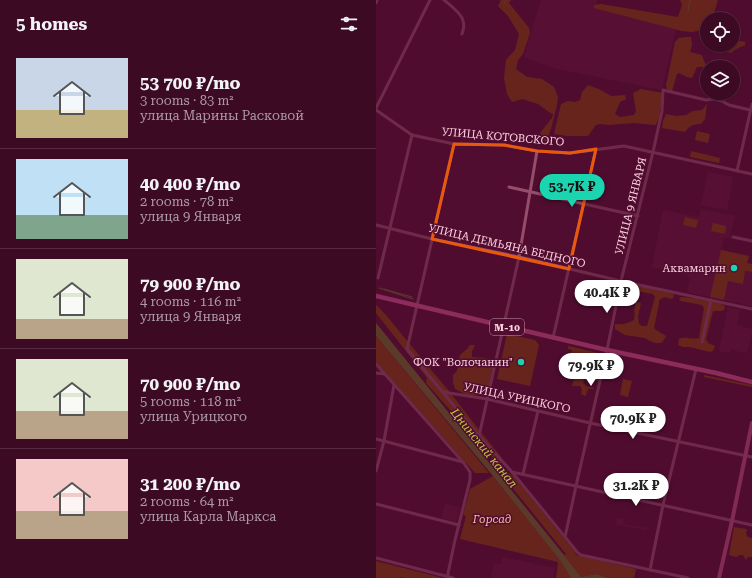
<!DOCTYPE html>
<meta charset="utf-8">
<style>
:root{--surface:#3d0a23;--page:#481830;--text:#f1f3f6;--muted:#ad9aa6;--line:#562b41;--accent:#1bd5b1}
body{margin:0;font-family:"Roboto Serif",serif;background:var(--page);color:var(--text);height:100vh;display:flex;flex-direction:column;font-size:15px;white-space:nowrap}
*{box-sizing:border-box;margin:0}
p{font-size:13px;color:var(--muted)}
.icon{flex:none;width:22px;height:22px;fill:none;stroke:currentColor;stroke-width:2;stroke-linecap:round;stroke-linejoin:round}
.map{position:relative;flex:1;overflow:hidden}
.panel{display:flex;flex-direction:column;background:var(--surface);width:376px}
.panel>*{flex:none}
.tools{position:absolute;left:324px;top:12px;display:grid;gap:8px}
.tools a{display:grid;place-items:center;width:40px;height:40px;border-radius:50%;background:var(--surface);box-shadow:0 1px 3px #0004,0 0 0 1px var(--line);font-size:20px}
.price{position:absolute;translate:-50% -34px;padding:0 9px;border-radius:14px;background:#fff;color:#222;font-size:13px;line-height:26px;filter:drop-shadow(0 1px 2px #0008)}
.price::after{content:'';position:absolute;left:50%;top:24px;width:12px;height:9px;margin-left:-6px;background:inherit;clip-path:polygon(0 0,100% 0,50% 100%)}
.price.current{background:var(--accent);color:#111}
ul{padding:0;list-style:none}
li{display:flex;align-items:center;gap:12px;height:100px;padding:0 16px}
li+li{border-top:1px solid var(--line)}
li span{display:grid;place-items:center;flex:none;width:112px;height:80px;border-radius:0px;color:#555}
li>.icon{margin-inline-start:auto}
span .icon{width:48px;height:48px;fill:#fffc;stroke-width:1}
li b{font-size:17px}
h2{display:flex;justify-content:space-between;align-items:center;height:48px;padding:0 16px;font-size:17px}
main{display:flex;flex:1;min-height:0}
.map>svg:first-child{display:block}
</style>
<main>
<section class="panel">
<h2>5 homes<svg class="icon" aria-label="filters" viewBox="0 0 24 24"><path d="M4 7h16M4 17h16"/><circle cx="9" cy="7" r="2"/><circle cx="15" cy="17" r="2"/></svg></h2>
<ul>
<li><span style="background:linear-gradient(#c9d6e8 65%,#c2b280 0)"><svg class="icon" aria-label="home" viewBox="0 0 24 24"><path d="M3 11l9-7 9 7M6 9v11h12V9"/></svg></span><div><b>53 700 ₽/mo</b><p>3 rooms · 83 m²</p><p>улица Марины Расковой</p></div></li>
<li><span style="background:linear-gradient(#bfe0f5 70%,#7fa58c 0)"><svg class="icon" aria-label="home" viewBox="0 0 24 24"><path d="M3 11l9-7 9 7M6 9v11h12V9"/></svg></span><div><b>40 400 ₽/mo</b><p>2 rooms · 78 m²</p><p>улица 9 Января</p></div></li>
<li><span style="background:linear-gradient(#dfe7d0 75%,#b9a48a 0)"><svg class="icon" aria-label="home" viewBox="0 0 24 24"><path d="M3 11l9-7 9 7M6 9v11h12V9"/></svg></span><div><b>79 900 ₽/mo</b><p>4 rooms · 116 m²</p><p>улица 9 Января</p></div></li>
<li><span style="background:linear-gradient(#dfe7d0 65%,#b9a48a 0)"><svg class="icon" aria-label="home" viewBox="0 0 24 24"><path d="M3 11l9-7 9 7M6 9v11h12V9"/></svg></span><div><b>70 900 ₽/mo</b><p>5 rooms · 118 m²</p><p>улица Урицкого</p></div></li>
<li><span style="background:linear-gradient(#f6c9c9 65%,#b9a48a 0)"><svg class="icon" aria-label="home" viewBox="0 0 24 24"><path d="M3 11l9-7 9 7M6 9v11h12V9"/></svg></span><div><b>31 200 ₽/mo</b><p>2 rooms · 64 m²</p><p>улица Карла Маркса</p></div></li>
</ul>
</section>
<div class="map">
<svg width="376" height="578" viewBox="0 0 376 578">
<rect width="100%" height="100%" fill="#510d2f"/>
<g fill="#5f143a">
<polygon points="165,0 221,0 220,8 300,29 286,90 177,68 148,57"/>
<polygon points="332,172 357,177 351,210 325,205"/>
<polygon points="325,209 359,216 353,238 348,238 334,297 311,292 314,279 310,274 276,267 287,210 323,217"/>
<polygon points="369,271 376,272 376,306 348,300 352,281"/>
<polygon points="352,307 364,310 361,325 376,329 376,333 371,353 356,350 356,348 354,353 343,351"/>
<polygon points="69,504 84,508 80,522 65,518"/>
<polygon points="241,518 248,519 247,524 271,528 270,530 240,524"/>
<polygon points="126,557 179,568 177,578 115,578 118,563 125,564"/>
</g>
<g fill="#824105">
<polygon points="125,0 135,0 133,3 153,28 154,33 147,54 142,60 140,69 151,77 166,79 178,87 182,97 181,105 176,125 170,143 164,133 176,118 177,114 173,112 162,104 146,99 136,102 131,94 128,78 130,60 139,50 143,34 132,16 122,6"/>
<polygon points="304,0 342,0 336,19 331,19 331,29 316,32 306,31 218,8 218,5 225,4 302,17 306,5"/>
<path d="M309,37H315L316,45L314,52L326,55C328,60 328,65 334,65L337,62H341L342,66L341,67H321L316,78L311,77L303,73L301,74L296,91H294L291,89L290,85L299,42L303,38Z"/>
<polygon points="357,40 369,42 369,45 360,49 355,53 346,51 343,46 343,45 357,45"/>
<polygon points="212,85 225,90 235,96 249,95 250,99 244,102 239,114 244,117 258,115 260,111 257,93 265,89 287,93 283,118 280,125 258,123 233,125 224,124 220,125 212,136 191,136 178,134 185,104 192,101 199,102 204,100 206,92"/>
<path d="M331,104L329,119L325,124C317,124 313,126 309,132L286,128L287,121L290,114L300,116L310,115L317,111L326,110Z"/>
<polygon points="321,131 334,134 332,143 319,140"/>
<polygon points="315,151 344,158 343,163 314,157"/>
<polygon points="309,217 322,220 320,228 307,225"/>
<polygon points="337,223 350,226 349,234 335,231"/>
<polygon points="345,250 373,256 371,263 376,264 376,272 369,271 367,284 352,281 348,300 334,297"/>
<path d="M255,284L297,294L298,296L296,299L288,297L283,300V303L278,328L280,330L290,336L287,341L285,343H280L274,341L269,338L249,335L239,329V324C246,325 251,324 258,320L259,313L258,312L260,302L265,303L262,316L263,324L266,326H271L279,297L277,294L260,291L254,288L253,286Z"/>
<path d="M305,297C310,297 343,302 347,305C347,305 348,306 349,307L348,310L345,311H337L330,339L332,343L339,346L337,351L334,352L314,347H307L302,345L303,339C309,336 316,340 323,338L328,308L326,305L305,301L303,300Z"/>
<path d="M0,305L10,315L50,364L73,391L100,426L126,458L125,462L123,466H117C116,456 117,457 110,449L107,450L104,448V442L89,423L88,422L84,421L50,383L51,378L48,374L0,313Z"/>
<polygon points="131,334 159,340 163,345 154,386 121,379"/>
<polygon points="0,336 113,473 99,473 0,362"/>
<path d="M94,345H99L96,351V357C104,358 114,357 118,364L112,390L108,394C104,394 102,395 98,395C91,396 85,392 79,389L77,382V375L81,371L84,355L91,349Z"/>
<polygon points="193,346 226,354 223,367 224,374 222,381 220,381 220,377 213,374 210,374 207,383 210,386 218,388 218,389 212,389 210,395 209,396 205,394 206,389 204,386 196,386 199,374 196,373 196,376 194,376 197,360 195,356 196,350 192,349 192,347"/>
<polygon points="328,375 376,385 376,387 328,377"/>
<polygon points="247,379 256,381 252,397 244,395"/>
<polygon points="125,472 126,472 133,473 138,477 199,552 200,555 260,569 258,578 232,578 220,574 205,577 188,555 190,554 126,475"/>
<polygon points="117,476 186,563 195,578 180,578 182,562 84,539 90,516 87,515 94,489"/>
<polygon points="358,527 370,529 371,530 370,534 372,537 376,538 376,558 376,557 372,557 370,560 367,555 364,555 360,557 353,555"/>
<polygon points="0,561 67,578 28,578 25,577 24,578 0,578"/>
</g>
<polygon fill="#6a7225" points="0,323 188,555 205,577 220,574 232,578 195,578 186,563 117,476 0,336"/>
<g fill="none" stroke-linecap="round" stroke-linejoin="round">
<g stroke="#6a7225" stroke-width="1">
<polyline points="128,4 130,0"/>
<polyline points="312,11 314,0"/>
<polyline points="3,288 37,299"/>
<polyline points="8,289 36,297"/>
</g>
<g stroke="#964d6c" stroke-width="3">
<path d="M68,0C73,4 86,14 87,21C89,26 87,30 86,34"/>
<polyline points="0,3 1,0"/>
<polyline points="0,108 54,0"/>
<polyline points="0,110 36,135 78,144 128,145 161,151 194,153 248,146 376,174"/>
<polyline points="78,144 31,349 103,436 136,472 202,553 205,555 312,578"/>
<polyline points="361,171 376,104"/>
<polyline points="133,187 262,216"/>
<polyline points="0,225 56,239 143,257 249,282 376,309"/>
<polyline points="357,237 376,241"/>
<polyline points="2,278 36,135"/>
<polyline points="177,338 220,149"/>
<polyline points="326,342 335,300"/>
<polyline points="0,364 87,462 94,472 94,480 79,540 71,578"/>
<polyline points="0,373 9,374"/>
<polyline points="67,392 111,399 214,423 376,457"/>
<polyline points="103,436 143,257 161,151"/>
<polyline points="0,439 87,462"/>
<polyline points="0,471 8,441 18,385"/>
<polyline points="136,472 376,525"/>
<polyline points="147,474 162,411"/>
<polyline points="0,504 83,525"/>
<polyline points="189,537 200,486 231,350 245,281 277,152 286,111 287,90 330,100 337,99 346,101 353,105 374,110"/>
<polyline points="0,558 77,578"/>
<polyline points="274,570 287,505 320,369"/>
</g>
<polyline stroke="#bc5081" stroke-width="4" points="343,578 356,521 376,423"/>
<polyline stroke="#d5528f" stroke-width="4.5" points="0,296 231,350 340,373 376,382"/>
</g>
<path d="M0 0H376V578H0ZM78,144L128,145L161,151L194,153L220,149L193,269L56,239Z" fill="#510d2f" fill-opacity=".55" fill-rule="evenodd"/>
<path fill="none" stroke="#e8590c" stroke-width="3" stroke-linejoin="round" d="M78,144L128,145L161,151L194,153L220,149L193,269L56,239Z"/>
<g fill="#1bd5b1" stroke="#510d2f" stroke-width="1.5">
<circle cx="358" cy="268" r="4"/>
<circle cx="145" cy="362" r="4"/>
</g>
<g text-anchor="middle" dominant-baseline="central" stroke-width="3" stroke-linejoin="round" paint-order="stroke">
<rect fill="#510d2f" stroke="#c996ac" stroke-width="1" x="114" y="319" width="34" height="16" rx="3"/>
<g font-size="10" font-weight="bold" fill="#fdd1e1">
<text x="131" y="327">М-10</text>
</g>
<g font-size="11" fill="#fdd1e1" stroke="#510d2f">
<text transform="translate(127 137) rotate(5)">УЛИЦА КОТОВСКОГО</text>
<text transform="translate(255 206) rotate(-76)">УЛИЦА 9 ЯНВАРЯ</text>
<text transform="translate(131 246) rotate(13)">УЛИЦА ДЕМЬЯНА БЕДНОГО</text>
<text transform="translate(141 398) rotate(12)">УЛИЦА УРИЦКОГО</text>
</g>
<g font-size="11" fill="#fdd1e1" stroke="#510d2f" text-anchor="end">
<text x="350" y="268">Аквамарин</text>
<text x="137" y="362">ФОК "Волочанин"</text>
</g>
<g font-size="11" font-style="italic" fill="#f7c19d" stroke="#510d2f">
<text x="116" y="519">Горсад</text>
</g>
<g font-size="12" font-style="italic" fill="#becb42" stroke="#510d2f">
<text transform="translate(108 448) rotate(51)">Цнинский канал</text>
</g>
</g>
</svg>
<div class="tools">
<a><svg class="icon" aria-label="locate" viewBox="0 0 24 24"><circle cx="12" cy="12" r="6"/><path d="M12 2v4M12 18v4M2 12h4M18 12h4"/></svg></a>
<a><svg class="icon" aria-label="layers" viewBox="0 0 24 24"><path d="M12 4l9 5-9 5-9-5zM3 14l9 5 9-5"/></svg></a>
</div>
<b class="price current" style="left:196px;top:208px">53.7K ₽</b>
<b class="price" style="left:231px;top:314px">40.4K ₽</b>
<b class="price" style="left:215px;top:387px">79.9K ₽</b>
<b class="price" style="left:257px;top:440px">70.9K ₽</b>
<b class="price" style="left:260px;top:507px">31.2K ₽</b>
</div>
</main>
